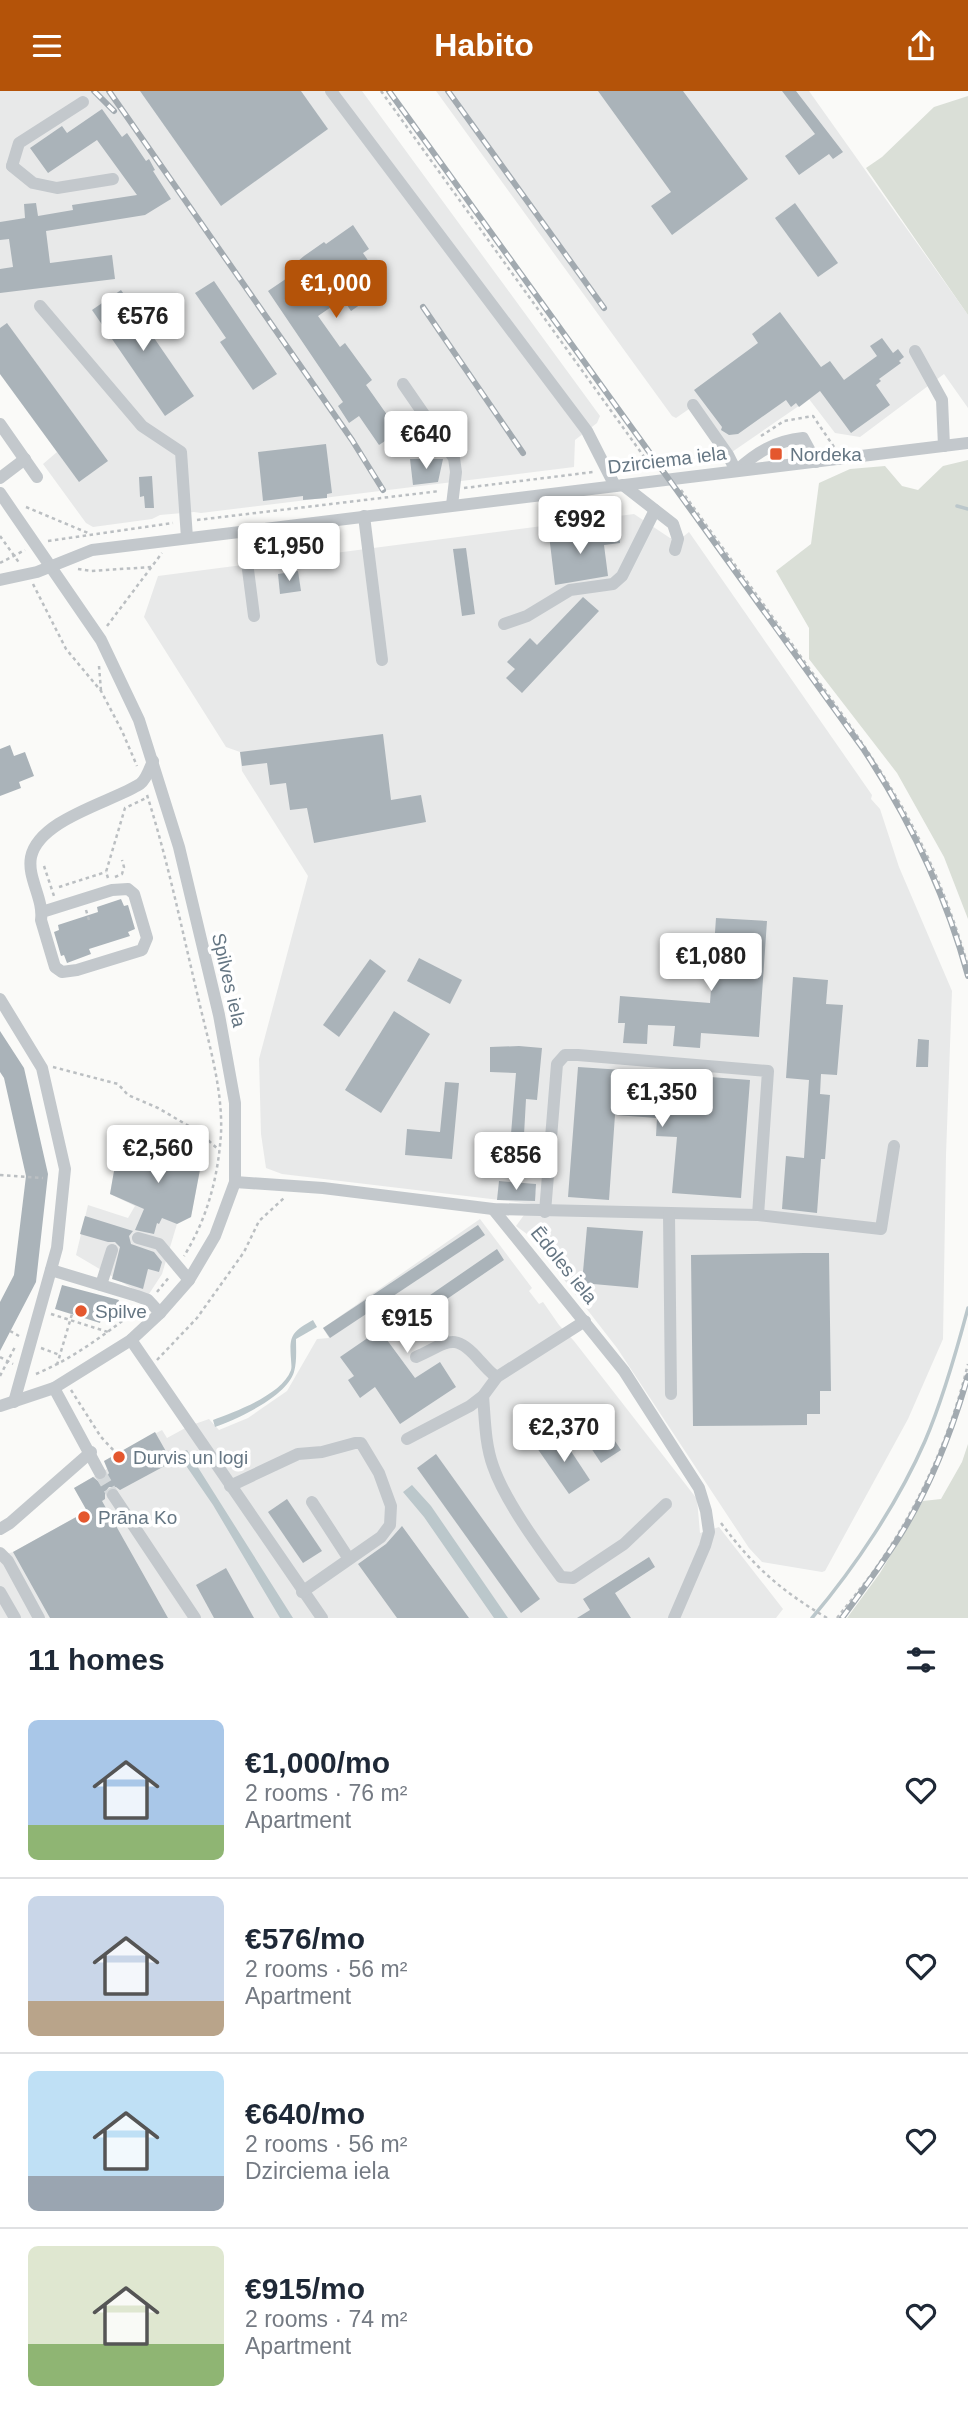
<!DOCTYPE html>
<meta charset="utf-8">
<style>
:root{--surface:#fff;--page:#f6f6f7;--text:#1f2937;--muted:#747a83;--line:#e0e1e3;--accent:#b45309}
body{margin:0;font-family:Arial,sans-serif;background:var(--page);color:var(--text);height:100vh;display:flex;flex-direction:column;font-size:26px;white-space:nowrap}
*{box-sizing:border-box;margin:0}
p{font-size:23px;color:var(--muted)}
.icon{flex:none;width:38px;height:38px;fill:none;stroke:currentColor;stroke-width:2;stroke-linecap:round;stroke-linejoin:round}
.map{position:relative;height:1527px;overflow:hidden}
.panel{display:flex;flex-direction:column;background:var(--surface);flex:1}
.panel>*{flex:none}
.price{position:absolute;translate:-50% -60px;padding:0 16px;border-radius:7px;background:#fff;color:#222;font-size:23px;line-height:46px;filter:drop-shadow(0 2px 4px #0008)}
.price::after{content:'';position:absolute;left:50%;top:42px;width:21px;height:16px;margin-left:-10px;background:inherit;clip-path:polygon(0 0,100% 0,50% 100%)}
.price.selected{background:var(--accent);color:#fff}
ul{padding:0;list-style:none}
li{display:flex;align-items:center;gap:21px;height:175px;padding:0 28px}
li+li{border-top:2px solid var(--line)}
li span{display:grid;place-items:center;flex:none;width:196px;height:140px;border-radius:10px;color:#555}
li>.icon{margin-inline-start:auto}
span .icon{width:84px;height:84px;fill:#fffc;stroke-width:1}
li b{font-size:30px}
h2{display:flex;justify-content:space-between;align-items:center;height:84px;padding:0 28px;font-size:30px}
header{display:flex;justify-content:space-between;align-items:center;height:91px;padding:0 28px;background:var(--accent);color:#fff;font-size:32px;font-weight:800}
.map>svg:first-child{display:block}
</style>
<header><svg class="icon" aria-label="menu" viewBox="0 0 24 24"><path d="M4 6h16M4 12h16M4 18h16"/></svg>Habito<svg class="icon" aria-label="share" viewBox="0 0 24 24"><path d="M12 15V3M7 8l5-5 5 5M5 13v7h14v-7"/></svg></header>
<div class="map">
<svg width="968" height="1527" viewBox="0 0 968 1527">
<rect width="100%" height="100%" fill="#fafaf8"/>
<g fill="#e8e9e9">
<polygon points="0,0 362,0 600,325 597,332 575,349 574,376 201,422 194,421 160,424 152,428 93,436 86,432 43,373 57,361 0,283"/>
<polygon points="436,0 809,0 968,224 968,317 944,283 860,346 835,342 809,308 732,361 689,318 676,327 672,325"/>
<polygon points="634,423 670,447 684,445 689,441 872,704 871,708 880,718 899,776 952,900 946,1064 943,1248 908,1328 825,1480 822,1481 762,1471 749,1457 617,1257 531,1146 516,1135 532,1113 282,1083 266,1077 261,1043 259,968 308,785 242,680 240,661 226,656 144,526 158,485"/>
<polygon points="190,1057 202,1068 191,1126 177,1133 162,1183 147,1206 76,1164 88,1114 128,1127 135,1115 110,1103 117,1063"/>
<polygon points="480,1128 532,1197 529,1200 539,1213 543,1211 559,1234 574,1250 697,1408 700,1442 719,1436 783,1518 776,1527 0,1527 0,1465 13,1461 87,1420 74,1397 107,1378 104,1370 162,1339 167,1347 189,1335 209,1328 219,1339 248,1327 287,1300 317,1248 329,1247 323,1237"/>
</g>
<g fill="#dadfd7">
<polygon points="968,5 968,224 866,77 882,66 934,16"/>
<polygon points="968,369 968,828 944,766 897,682 809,568 809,537 776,480 811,453 819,392 850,378 885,375 902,395 918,399 943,375"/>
<polygon points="968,1353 968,1527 847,1527 880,1482 923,1410 941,1408 962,1371"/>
</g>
<g fill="#bbc7cb">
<path d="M313,1229L317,1236L296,1248C296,1258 297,1271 294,1281C287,1305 238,1328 215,1336L213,1329C236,1320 282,1304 291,1279C292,1276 291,1271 291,1268C289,1244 292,1241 313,1229Z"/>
<polygon points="187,1359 293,1527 280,1527 213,1414 178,1363"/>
<polygon points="412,1394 431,1415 508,1527 494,1527 424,1426 403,1401"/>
</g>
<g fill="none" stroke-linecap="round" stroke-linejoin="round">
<g stroke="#bbc7cb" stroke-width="3.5">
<polyline points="957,415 968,418"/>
<path d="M812,1527C855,1476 898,1412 925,1350C943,1308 956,1262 968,1217"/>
</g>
</g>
<g fill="#aab3b9">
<polygon points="140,0 301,0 328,38 221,115"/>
<polygon points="598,0 683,0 748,88 672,144 651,115 671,101"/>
<polygon points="782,0 796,0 843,61 833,68 829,63 799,84 785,65 815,43"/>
<polygon points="102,18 122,46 127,42 146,70 149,68 155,79 153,80 171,108 145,124 46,140 50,172 112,164 115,188 0,202 0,178 13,176 9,148 0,149 0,131 25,127 24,113 36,112 38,125 73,119 72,114 137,104 97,49 48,82 30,57 62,35 67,42"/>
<polygon points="795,112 838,172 818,186 775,127"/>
<polygon points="353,134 369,158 363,162 386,196 351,220 345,211 339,215 337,212 318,225 340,256 345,252 372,289 366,294 390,328 391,346 379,354 359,325 349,332 338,315 343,311 268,200 302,177 297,171 304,165 324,151 326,153"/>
<polygon points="214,190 277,283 253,299 220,251 226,247 195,202"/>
<polygon points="121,199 194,305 165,325 92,219"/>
<polygon points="780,221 821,276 830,270 844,289 877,265 870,255 882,247 893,262 898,258 904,266 899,270 901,272 879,288 881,290 876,294 890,314 851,342 820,300 799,316 796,312 791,316 786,309 738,343 729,344 721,339 722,336 694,299 758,252 752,243"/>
<polygon points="7,232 108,370 79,391 0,283 0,237"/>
<polygon points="326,353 332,402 327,403 327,407 303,409 303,405 263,410 258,361"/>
<polygon points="410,368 443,368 438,391 413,394"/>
<polygon points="152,385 154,417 145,417 144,405 140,406 139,386"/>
<polygon points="619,440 620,452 604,454 608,485 555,494 549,444 566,442 567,447"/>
<polygon points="466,457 475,523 462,525 453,458"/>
<polygon points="298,480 301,500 280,503 278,483"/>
<polygon points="583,506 599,520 522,602 506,587 515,578 507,571 530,547 537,554"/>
<polygon points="383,643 391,709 421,704 426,731 314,752 307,717 290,719 286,692 270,694 267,672 242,675 240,661"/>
<polygon points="10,654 14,665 25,661 34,685 19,691 21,697 0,705 0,658"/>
<polygon points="121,808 124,815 128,814 135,838 128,841 130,845 89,858 91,863 67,872 64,864 61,865 54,841 59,839 58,834 98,821 97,816"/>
<polygon points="716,827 767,830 759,946 701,942 700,957 673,955 675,935 648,934 647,953 623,952 625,932 618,932 620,905 710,912"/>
<polygon points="419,867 462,889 450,913 407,890"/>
<polygon points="370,868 386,880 339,946 323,934"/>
<polygon points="793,886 828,889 826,913 843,914 837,984 821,983 820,1003 830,1004 825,1068 821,1068 817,1122 782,1118 786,1065 804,1067 809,989 786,987"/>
<polygon points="394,920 430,943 381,1022 345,999"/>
<polygon points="0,940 24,977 48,1083 36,1191 0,1260 0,1211 14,1184 26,1085 4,987 0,981"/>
<polygon points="918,948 929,949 928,976 916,976"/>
<polygon points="519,955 542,957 537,1009 526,1008 524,1044 511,1043 516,982 490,981 490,956"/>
<polygon points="578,976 623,979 622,986 656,988 657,982 750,989 741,1107 672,1102 677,1046 656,1045 657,1027 615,1024 609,1109 568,1106"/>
<polygon points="445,991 459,992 452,1068 405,1064 407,1038 440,1041"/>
<polygon points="190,1057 202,1068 191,1126 177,1133 162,1127 159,1133 157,1132 154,1143 135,1139 144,1118 110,1103 117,1063"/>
<polygon points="499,1090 536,1093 535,1110 497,1109"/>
<polygon points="85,1125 133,1140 129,1145 131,1153 154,1161 162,1171 159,1181 148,1178 143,1198 112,1188 120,1156 115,1151 108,1151 80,1143"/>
<polygon points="478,1134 485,1144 330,1247 323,1237"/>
<polygon points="587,1136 643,1140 638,1197 582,1192"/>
<polygon points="497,1158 504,1169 387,1249 415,1287 440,1271 456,1296 400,1333 375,1296 360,1307 348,1289 354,1285 340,1266"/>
<polygon points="804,1162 829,1162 831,1300 820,1300 820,1323 807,1323 807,1334 693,1335 691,1164"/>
<polygon points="62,1194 119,1209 113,1226 103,1222 100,1232 55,1218"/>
<polygon points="598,1325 621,1359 601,1372 579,1339"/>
<polygon points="155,1341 172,1371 120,1399 116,1396 109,1396 105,1401 105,1408 102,1410 168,1527 50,1527 13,1461 87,1420 74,1397 93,1386 99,1391 105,1389 109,1382 104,1370"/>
<polygon points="559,1342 590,1389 569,1403 537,1357"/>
<polygon points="436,1363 540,1508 521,1522 417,1377"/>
<polygon points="287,1408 322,1460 303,1472 268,1421"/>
<polygon points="402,1435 469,1527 397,1527 358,1473 386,1453"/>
<polygon points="649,1466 655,1476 615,1502 631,1527 577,1527 590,1519 583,1508"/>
<polygon points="226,1477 254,1527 214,1527 196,1494"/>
</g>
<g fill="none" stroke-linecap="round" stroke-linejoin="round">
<polyline stroke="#d5d9db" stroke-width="12" stroke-dasharray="12 6" stroke-linecap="butt" points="100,1382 113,1404"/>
<g stroke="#bbbfc2" stroke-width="2.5" stroke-dasharray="3.5 3.5" stroke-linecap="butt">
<polyline points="381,0 650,374"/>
<polyline points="761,345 784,330 813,325 834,356"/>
<polyline points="621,377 715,366"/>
<polyline points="464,397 593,381"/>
<path d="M681,399C724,459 768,519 811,580C848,631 884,681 913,736C936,780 954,827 968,875"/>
<polyline points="26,416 88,442"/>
<polyline points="197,429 440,400"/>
<polyline points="0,445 20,473"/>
<polyline points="48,450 173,432"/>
<polyline points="0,472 25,459"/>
<polyline points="78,478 91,480 151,476"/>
<polyline points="33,493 66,558 101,600 122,640 137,675"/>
<polyline points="107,535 162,462"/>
<polyline points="99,575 101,600"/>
<path d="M147,704C168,770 182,839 198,906C208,950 223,997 221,1043C218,1087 207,1128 184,1165"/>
<polyline points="44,775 54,805"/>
<polyline points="115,786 122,783 124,776 122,769"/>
<polyline points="108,787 106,781 125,717 148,706"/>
<polyline points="59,796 106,781"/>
<polyline points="86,819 89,829"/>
<polyline points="53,976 118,993 128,1004 158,1017 199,1041 219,1059"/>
<polyline points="0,1084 43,1087"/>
<polyline points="157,1201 170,1185"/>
<polyline points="51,1223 108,1241"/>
<polyline points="10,1240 19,1245"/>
<polyline points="41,1257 60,1264"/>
<polyline points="0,1266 13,1273"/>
<polyline points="157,1269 197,1227 244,1161 259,1130 284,1107"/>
<polyline points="57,1274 72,1223"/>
<path d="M36,1283C74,1267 107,1242 139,1217"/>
<polyline points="0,1285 16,1254"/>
<polyline points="71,1299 101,1346 117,1363"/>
<path d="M721,1432C754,1476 780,1499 827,1527"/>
<path d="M837,1527C851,1509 867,1490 880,1471C921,1411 951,1343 968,1273"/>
</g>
<g stroke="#c3c8cc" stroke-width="12">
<polyline points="331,0 587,340 615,395"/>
<polyline points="12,75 33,92 57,97 113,88"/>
<polyline points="12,75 19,52 83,11"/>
<polyline points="40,215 142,335 181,361 187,447"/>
<polyline points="915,260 942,309 944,355"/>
<polyline points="403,293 454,367 456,381 452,414"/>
<polyline points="693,314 728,364 736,380"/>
<polyline points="0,333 37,386"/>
<path d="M736,380C757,361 775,350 803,347L816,371"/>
<polyline points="0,387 25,368"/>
<polyline points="623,394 673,433 678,448 675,459"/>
<polyline points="0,402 101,549 139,629 179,756 219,924 235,1012 235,1091 215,1145 189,1189 160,1222 131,1249 54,1297 0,1315"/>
<polyline points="364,425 382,569"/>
<polyline points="243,440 254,525"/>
<polyline points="0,489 37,481 92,459 968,352"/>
<polyline points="504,533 527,525 570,499 613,493 622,485 655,419"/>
<path d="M42,821L112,799L128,798L134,803L147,847L142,859L77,879L62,881L55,876L41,829C44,808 27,787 31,766C39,728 112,711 140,693C146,689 150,677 153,670"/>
<polyline points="0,908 42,977 65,1078 57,1157 14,1311"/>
<polyline points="235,1091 323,1097 493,1118 758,1124 881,1138 894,1055"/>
<polyline points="493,1118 624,1280 699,1397 706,1420 709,1441 705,1455 674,1527"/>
<polyline points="545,1121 557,973 565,964 578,964 768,980 758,1124"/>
<polyline points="669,1123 671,1303"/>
<polyline points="138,1147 159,1153 189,1189"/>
<polyline points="51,1179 137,1205 148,1209 160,1222"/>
<polyline points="101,1194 112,1159"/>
<polyline points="131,1249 322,1527"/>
<path d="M416,1266C448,1252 454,1239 480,1270C486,1276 490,1282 497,1286"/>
<polyline points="54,1297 100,1382"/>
<path d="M483,1305C485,1328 485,1353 493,1375C505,1410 539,1456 561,1486L573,1487L624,1453L666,1413"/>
<polyline points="407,1348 470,1315 483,1305 497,1286 585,1230"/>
<polyline points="230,1395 298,1363 322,1361 355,1352 361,1352 379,1382 391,1415 390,1434 381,1446 302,1501"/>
<polyline points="113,1404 195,1527"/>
<polyline points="312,1411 349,1468"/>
<polyline points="0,1438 10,1432 91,1361"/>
<polyline points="0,1462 8,1470 39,1527"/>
<polyline points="0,1501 15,1527"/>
</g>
<g stroke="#a2aab0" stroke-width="6">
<g id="rail">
<polyline points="94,0 114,20"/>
<polyline points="109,0 352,349 383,399"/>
<path d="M389,0L864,659C910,729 946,804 968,885"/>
<polyline points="448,0 604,217"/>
<polyline points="423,216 523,362"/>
<path d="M842,1527C862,1500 883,1472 901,1443C931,1394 952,1340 968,1285"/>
</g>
</g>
<use href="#rail" stroke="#fff" stroke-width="3.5" stroke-dasharray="10" stroke-linecap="butt"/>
</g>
<g fill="#e4572e" stroke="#fff" stroke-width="2.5">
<rect x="769" y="356" width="14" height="14" rx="3.5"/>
<circle cx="81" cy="1220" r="7"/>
<circle cx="119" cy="1366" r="7"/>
<circle cx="84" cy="1426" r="7"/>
</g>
<g text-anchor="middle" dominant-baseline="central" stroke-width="7" stroke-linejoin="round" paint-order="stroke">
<g font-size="19" fill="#657683" stroke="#fff" text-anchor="start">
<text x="790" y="363">Nordeka</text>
<text x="95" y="1220">Spilve</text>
<text x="133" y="1366">Durvis un logi</text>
<text x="98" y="1426">Prāna Ko</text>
</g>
<g font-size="19" fill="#657683" stroke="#fff">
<text transform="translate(667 369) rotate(-7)">Dzirciema iela</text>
<text transform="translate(229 889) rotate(77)">Spilves iela</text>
<text transform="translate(564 1174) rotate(51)">Ēdoles iela</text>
</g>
</g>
</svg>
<b class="price selected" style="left:336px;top:229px">€1,000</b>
<b class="price" style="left:143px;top:262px">€576</b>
<b class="price" style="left:426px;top:380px">€640</b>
<b class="price" style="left:580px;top:465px">€992</b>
<b class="price" style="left:289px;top:492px">€1,950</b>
<b class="price" style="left:711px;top:902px">€1,080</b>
<b class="price" style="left:662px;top:1038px">€1,350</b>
<b class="price" style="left:158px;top:1094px">€2,560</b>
<b class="price" style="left:516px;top:1101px">€856</b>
<b class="price" style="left:407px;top:1264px">€915</b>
<b class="price" style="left:564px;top:1373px">€2,370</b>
</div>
<section class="panel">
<h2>11 homes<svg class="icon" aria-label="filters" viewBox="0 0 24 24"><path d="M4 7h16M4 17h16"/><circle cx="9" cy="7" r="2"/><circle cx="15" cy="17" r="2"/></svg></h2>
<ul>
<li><span style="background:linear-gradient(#a9c7e8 75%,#8fb573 0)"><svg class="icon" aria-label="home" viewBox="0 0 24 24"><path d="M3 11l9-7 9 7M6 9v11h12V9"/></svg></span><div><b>€1,000/mo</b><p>2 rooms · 76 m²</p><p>Apartment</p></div><svg class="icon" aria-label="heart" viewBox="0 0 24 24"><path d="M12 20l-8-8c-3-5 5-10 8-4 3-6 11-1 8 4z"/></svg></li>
<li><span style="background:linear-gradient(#c9d6e8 75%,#b9a48a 0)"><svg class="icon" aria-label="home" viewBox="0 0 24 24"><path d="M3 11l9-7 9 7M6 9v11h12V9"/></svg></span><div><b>€576/mo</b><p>2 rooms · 56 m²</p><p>Apartment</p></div><svg class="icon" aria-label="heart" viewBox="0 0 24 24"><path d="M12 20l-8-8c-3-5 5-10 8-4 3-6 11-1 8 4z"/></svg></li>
<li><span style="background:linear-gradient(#bfe0f5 75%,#9aa5b1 0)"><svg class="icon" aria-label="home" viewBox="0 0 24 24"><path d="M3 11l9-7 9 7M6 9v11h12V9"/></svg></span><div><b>€640/mo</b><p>2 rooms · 56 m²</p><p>Dzirciema iela</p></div><svg class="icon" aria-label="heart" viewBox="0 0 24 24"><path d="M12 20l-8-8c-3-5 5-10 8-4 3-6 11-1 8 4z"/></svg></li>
<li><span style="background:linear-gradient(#dfe7d0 70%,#8fb573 0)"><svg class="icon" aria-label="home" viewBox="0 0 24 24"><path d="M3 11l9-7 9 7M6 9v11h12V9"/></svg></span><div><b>€915/mo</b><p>2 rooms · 74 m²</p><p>Apartment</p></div><svg class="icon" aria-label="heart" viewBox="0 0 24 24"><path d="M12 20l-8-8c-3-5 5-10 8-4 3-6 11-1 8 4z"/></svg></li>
</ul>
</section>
